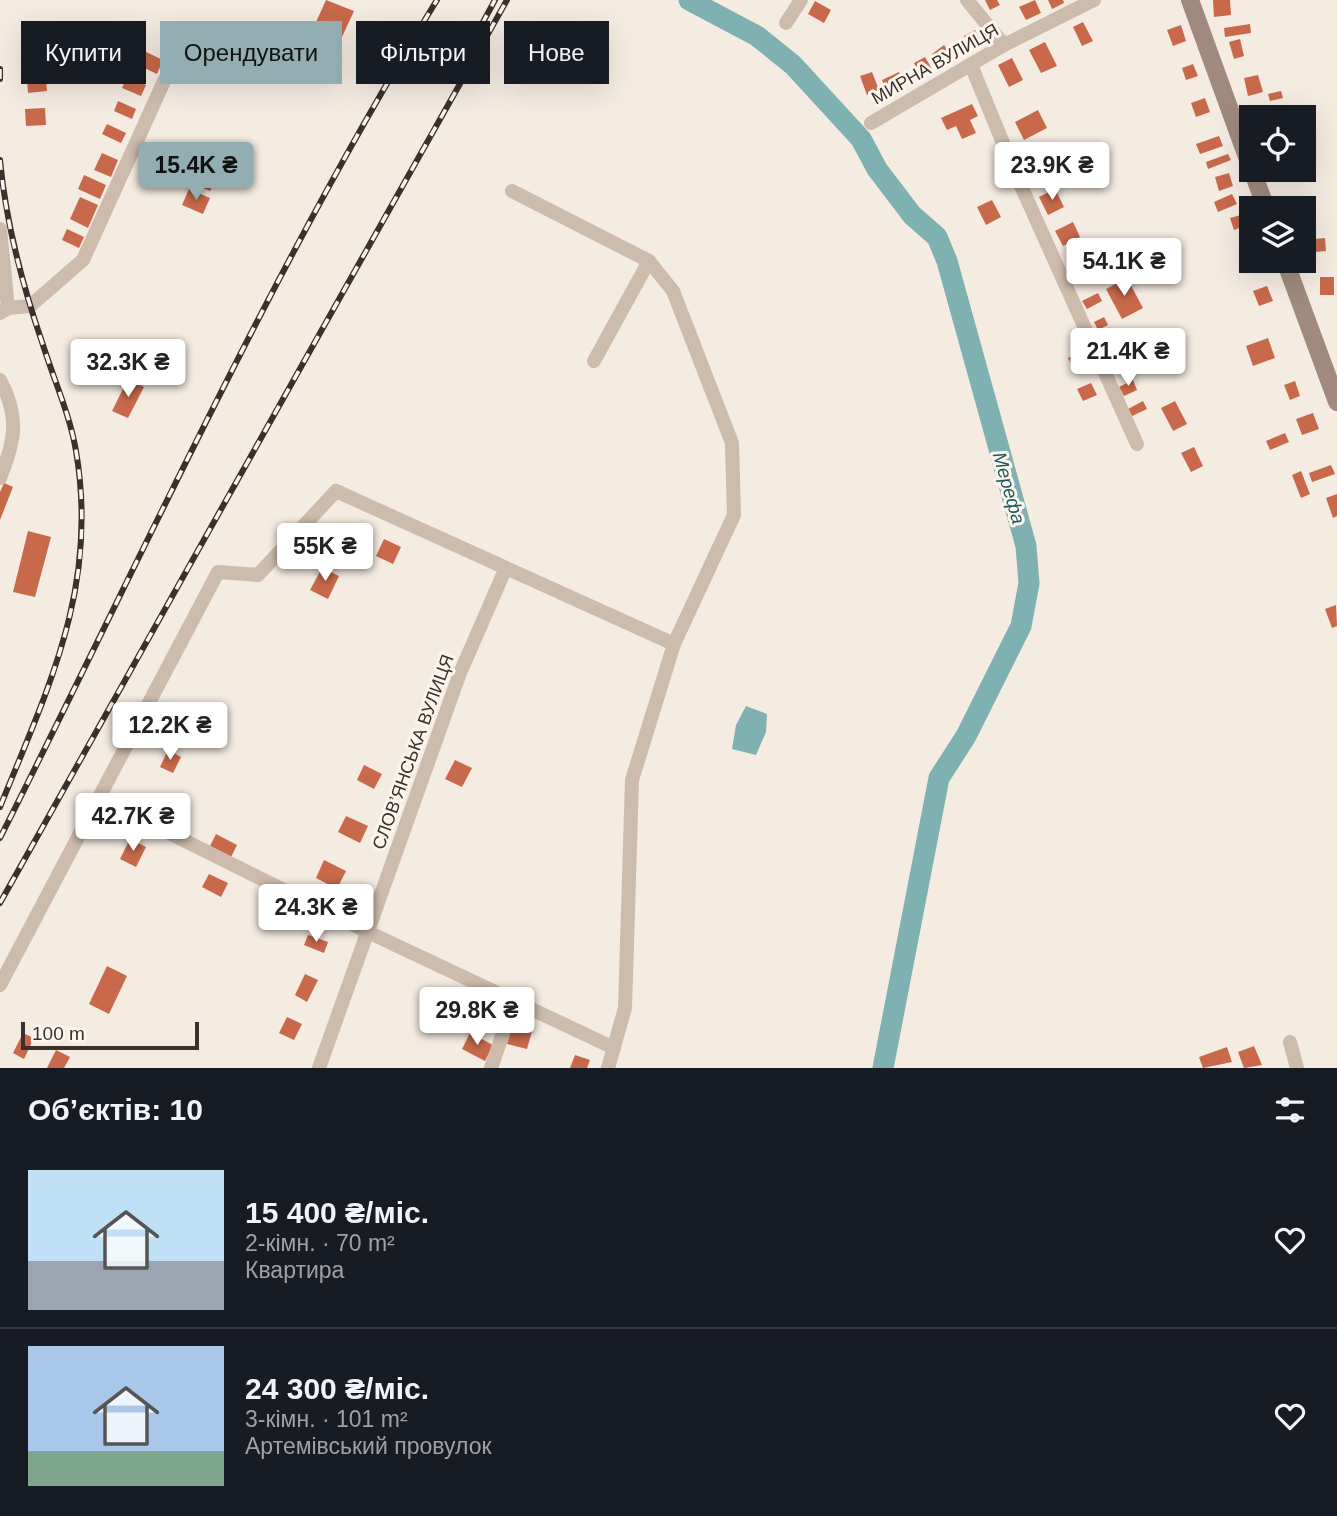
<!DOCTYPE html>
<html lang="uk">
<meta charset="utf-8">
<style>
:root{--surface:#171b24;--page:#20242c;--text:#f1f3f6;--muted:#9ea1a6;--line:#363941;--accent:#92aeb2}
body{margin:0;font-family:Arial,sans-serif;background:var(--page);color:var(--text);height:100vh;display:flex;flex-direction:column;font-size:26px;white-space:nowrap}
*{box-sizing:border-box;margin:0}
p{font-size:23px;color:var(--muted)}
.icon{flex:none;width:38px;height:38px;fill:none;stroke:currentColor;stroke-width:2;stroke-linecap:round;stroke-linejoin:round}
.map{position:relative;height:1068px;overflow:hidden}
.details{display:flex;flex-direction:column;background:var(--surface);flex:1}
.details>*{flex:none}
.hud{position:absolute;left:21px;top:21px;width:700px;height:63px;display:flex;gap:14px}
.tools{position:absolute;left:1239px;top:105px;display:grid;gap:14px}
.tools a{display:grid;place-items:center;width:77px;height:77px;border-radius:0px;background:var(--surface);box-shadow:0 7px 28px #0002;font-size:35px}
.scale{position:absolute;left:21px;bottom:18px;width:178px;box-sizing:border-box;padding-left:7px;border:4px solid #3b302b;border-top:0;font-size:19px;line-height:24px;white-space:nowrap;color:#3b302b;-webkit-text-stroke:5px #fbf5ee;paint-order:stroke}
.price{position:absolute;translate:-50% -60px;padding:0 16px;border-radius:7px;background:#fff;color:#222;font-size:23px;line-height:46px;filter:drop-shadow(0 2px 4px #0008)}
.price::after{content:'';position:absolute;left:50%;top:42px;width:21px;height:16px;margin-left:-10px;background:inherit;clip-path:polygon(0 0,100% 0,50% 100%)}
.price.active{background:var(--accent);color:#111}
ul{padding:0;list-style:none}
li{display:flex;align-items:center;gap:21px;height:175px;padding:0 28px}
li+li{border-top:2px solid var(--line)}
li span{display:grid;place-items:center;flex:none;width:196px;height:140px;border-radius:0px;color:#555}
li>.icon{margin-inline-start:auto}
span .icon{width:84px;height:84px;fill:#fffc;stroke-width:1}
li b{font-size:30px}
h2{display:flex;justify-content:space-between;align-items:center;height:84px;padding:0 28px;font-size:30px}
.pill{padding:0 24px;border-radius:0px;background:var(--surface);box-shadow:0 7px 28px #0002;font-size:24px;line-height:63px}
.pill.active{background:var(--accent);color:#111}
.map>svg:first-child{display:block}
</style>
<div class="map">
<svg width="1337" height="1068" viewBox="0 0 1337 1068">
<rect width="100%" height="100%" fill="#f4ebe1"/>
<polygon fill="#7fb0b2" points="746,706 767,714 766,732 756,755 732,749 736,725"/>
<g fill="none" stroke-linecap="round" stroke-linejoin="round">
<polyline stroke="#7fb0b2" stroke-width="21" points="689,0 757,36 793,65 861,139 877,169 912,215 937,237 947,261 1026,546 1029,583 1021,626 966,736 939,778 883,1068"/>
</g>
<g fill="#c8694b">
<polygon points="326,0 354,11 324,76 297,64"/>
<polygon points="985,0 997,0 1000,5 990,10"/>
<polygon points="1035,0 1041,13 1026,20 1019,7"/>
<polygon points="1048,0 1063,0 1064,3 1052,9"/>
<polygon points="1213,0 1230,0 1231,15 1214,17"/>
<polygon points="815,1 831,10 824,23 808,14"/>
<polygon points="25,22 48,22 47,46 25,46"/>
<polygon points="1083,22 1093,41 1082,46 1073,27"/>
<polygon points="1250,24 1251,33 1225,37 1224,28"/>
<polygon points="1181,25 1186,41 1173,46 1167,30"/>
<polygon points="975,30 982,43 970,49 964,36"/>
<polygon points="116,38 138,48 134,57 112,47"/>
<polygon points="1240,39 1244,56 1234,59 1229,42"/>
<polygon points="1045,42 1057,66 1041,73 1029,50"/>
<polygon points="944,45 955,61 942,69 932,54"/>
<polygon points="144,51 163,60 157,74 138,65"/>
<polygon points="925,57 933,71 921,77 914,63"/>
<polygon points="1012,58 1023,80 1009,87 998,65"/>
<polygon points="1193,64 1198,76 1186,80 1182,68"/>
<polygon points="872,72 879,90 867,95 860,76"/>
<polygon points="899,72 905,84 887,92 882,80"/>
<polygon points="1258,75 1263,92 1248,96 1244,78"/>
<polygon points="127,76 146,85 141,96 122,88"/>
<polygon points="46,77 47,91 28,93 27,79"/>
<polygon points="1281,91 1283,98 1270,101 1268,94"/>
<polygon points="1205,98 1210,112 1196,117 1191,103"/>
<polygon points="118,101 136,109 132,119 114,111"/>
<polygon points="972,104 978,116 970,120 976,133 962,139 956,126 947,130 941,118"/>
<polygon points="45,108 46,125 26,126 25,109"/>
<polygon points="1274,108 1276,117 1259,117 1257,112"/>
<polygon points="1038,110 1047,128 1024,140 1015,122"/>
<polygon points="107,124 126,133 121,143 102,134"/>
<polygon points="1219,136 1223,146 1200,154 1196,144"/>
<polygon points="1044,151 1053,170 1036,178 1026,160"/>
<polygon points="102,153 118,160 111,177 94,170"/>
<polygon points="1228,154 1231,160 1208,169 1206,162"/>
<polygon points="200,166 218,174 210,191 192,183"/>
<polygon points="1229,173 1233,186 1219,191 1215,177"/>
<polygon points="84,175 106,185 100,199 78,189"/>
<polygon points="189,189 210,198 203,214 182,205"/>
<polygon points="1055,189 1064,207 1048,215 1039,197"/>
<polygon points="1232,194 1237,204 1218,212 1214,202"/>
<polygon points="80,197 98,205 88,228 70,219"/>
<polygon points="1307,199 1310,213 1304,215 1304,208 1293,208 1291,203"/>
<polygon points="992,200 1001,217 986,225 977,207"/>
<polygon points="1248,213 1251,224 1234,230 1230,218"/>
<polygon points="1073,222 1080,237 1063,246 1055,231"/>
<polygon points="67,229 84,237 79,248 62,240"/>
<polygon points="1325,238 1326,251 1306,253 1305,240"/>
<polygon points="1251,248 1251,261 1259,261 1263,269 1255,272 1247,250"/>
<polygon points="1093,259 1101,273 1082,283 1075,268"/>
<rect x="1320" y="277" width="14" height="18"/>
<polygon points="1127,278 1143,308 1122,319 1106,289"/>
<polygon points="1267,286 1273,301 1259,306 1253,291"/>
<polygon points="1098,293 1102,301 1087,309 1082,301"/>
<polygon points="1104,317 1108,325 1098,330 1094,322"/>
<polygon points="1268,338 1275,358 1253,366 1246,346"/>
<polygon points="1154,340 1163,359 1152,365 1143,346"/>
<polygon points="1084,350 1089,361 1074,369 1068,358"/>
<polygon points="128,379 144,387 128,418 112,411"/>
<polygon points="1133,380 1137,390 1124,396 1119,387"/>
<polygon points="1295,381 1300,396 1290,400 1284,385"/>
<polygon points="1091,383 1097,395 1083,401 1077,389"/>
<polygon points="1143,401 1147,409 1132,416 1128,409"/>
<polygon points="1175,401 1187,424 1173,431 1161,408"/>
<polygon points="1313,413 1319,429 1302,435 1296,419"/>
<polygon points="1285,433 1289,442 1270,450 1266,441"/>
<polygon points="1194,447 1203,466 1191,472 1181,453"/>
<polygon points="1331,465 1335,474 1312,482 1309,473"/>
<polygon points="1301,471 1310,494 1301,498 1292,475"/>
<polygon points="4,483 13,487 0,520 0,492"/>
<polygon points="1337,494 1337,516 1333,518 1326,498"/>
<polygon points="28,531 51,537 35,597 13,592"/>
<polygon points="384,539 401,547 393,564 376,556"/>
<polygon points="322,568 339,576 328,599 310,590"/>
<polygon points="1336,605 1337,626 1332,628 1325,609"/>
<polygon points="168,750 181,757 173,773 160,767"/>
<polygon points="455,760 472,768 462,787 445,779"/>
<polygon points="364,765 382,774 374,789 357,780"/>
<polygon points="346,816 368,826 360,843 338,832"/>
<polygon points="216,834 237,845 229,861 208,850"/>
<polygon points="130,839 146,847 136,867 120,859"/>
<polygon points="324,860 346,871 337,889 316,878"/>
<polygon points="209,874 228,883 221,897 202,887"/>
<polygon points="308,935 328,942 324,953 304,945"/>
<polygon points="107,966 127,976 109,1014 89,1004"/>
<polygon points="305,974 318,980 307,1002 295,995"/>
<polygon points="482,1003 501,1011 495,1025 476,1017"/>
<polygon points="287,1017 302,1024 294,1040 279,1033"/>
<polygon points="514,1019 534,1024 527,1049 507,1044"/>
<polygon points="23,1033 34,1038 24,1059 13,1053"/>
<polygon points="470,1033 493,1045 485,1061 462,1049"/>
<polygon points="1254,1046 1262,1065 1244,1068 1238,1052"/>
<polygon points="1227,1047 1232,1062 1203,1068 1199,1057"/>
<polygon points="56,1050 70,1057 64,1068 47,1068"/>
<polygon points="575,1055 590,1060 587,1068 570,1068"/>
</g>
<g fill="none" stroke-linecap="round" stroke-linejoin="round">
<g stroke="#cdbbac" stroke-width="14">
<polyline points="967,0 1004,45"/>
<polyline points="786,23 801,0"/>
<polyline points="971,65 1017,177 1137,444"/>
<polyline points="871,123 1004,45 1094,0"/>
<polyline points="512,191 649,261 673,291 732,443 734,515 674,644 632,780 625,1008 608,1068"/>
<polyline points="0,229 8,308"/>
<polyline points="0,313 8,308 30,306 83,260 165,79"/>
<polyline points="594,361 649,261"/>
<path d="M0,380C20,417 15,441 0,478"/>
<polyline points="99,798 370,933 614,1048"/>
<polyline points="0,985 218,572 258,575 336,491 674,644"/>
<polyline points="1290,1042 1297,1068"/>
<polyline points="319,1068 460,673 505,570"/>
<polyline points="491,1068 514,1001"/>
</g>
<g stroke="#a18a7d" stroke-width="18">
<polyline points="1190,0 1251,168"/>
<polyline points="1252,170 1266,208"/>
<polyline points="1285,261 1337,402"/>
</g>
<g stroke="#3b302b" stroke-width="6">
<g id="rail">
<polyline points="482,24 495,0"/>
<polyline points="0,69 0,79"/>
<path d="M0,160C6,224 22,284 43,345C54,380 70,415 76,451C99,586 49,686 0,807"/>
<path d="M0,838C142,557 272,268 437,0"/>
<polyline points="0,903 507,0"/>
</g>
</g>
<use href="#rail" stroke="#fbf5ee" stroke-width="3.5" stroke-dasharray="10" stroke-linecap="butt"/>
</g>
<g text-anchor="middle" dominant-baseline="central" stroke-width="6" stroke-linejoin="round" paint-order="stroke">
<g font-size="18" fill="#3b302b" stroke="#fbf5ee">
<text transform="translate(935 64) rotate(-30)">МИРНА ВУЛИЦЯ</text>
<text transform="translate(413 752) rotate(-70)">СЛОВ’ЯНСЬКА ВУЛИЦЯ</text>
</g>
<g font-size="19" font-style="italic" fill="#1f5a5e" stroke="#fbf5ee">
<text transform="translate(1009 488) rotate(74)">Мерефа</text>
</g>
</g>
</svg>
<div class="tools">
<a><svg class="icon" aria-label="locate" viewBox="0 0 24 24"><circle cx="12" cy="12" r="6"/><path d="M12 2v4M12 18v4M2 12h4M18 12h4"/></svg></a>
<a><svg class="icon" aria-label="layers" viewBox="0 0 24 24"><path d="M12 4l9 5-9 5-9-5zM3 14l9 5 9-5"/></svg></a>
</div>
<div class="scale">100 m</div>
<b class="price active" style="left:196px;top:202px">15.4K ₴</b>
<b class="price" style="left:1052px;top:202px">23.9K ₴</b>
<b class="price" style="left:1124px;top:298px">54.1K ₴</b>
<b class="price" style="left:1128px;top:388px">21.4K ₴</b>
<b class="price" style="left:128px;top:399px">32.3K ₴</b>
<b class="price" style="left:325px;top:583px">55K ₴</b>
<b class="price" style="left:170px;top:762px">12.2K ₴</b>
<b class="price" style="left:133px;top:853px">42.7K ₴</b>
<b class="price" style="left:316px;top:944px">24.3K ₴</b>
<b class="price" style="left:477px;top:1047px">29.8K ₴</b>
<div class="hud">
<a class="pill">Купити</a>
<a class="pill active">Орендувати</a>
<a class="pill">Фільтри</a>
<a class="pill">Нове</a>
</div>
</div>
<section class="details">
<h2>Об’єктів: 10<svg class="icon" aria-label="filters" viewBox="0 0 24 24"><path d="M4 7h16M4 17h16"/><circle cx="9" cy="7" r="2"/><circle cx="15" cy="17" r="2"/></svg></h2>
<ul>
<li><span style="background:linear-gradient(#bfe0f5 65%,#9aa5b1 0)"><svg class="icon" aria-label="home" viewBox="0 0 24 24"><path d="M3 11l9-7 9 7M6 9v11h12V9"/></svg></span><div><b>15 400 ₴/міс.</b><p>2-кімн. · 70 m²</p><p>Квартира</p></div><svg class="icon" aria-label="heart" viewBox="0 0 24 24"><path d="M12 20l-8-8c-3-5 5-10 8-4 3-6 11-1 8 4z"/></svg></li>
<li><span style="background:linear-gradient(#a9c7e8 75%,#7fa58c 0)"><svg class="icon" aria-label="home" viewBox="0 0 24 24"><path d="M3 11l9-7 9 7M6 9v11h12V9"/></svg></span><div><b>24 300 ₴/міс.</b><p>3-кімн. · 101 m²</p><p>Артемівський провулок</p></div><svg class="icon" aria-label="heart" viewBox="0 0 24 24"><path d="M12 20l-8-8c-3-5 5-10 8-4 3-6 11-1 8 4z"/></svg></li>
</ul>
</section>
